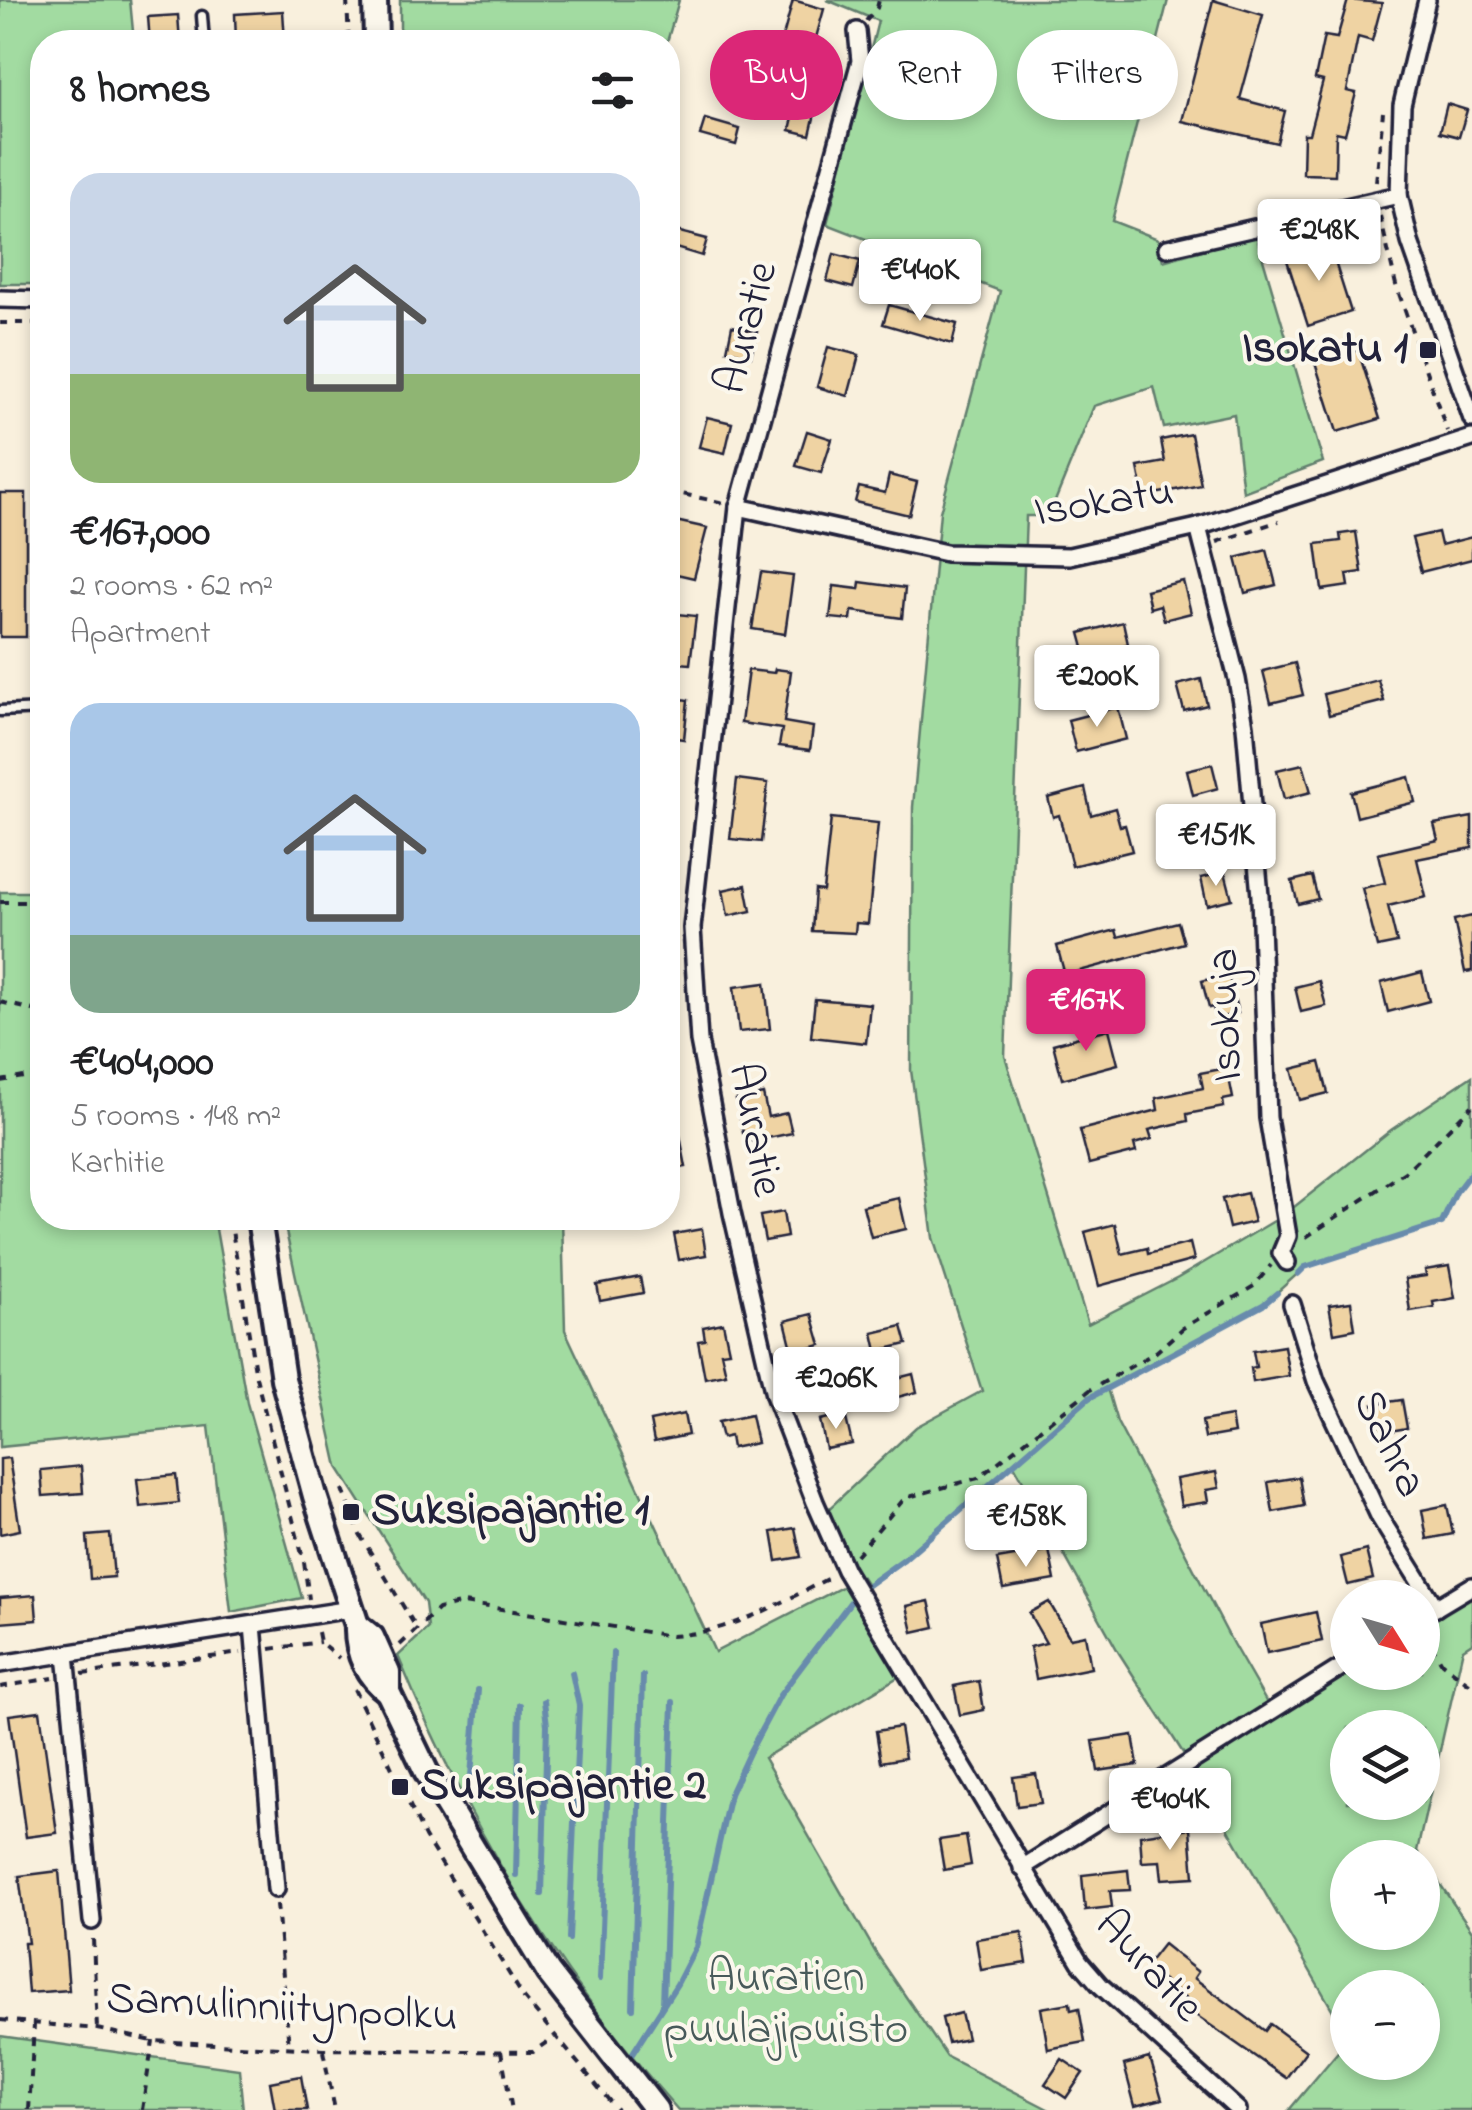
<!DOCTYPE html>
<meta charset="utf-8">
<style>
:root{--surface:#fff;--page:#f2f2f2;--text:#202124;--muted:#757577;--accent:#db2777}
body{margin:0;font-family:"Indie Flower",sans-serif;background:var(--page);color:var(--text);height:100vh;display:flex;flex-direction:column;font-size:38px;white-space:nowrap}
*{box-sizing:border-box;margin:0}
p{font-size:32px;color:var(--muted)}
.icon{flex:none;width:55px;height:55px;fill:none;stroke:currentColor;stroke-width:2;stroke-linecap:round;stroke-linejoin:round}
.map{position:relative;flex:1;overflow:hidden}
.sheet{position:absolute;left:30px;top:30px;width:650px;height:1200px;display:flex;flex-direction:column;background:var(--surface);border-radius:40px;box-shadow:0 5px 15px #0003}
.sheet>*{flex:none}
.top-card{position:absolute;left:710px;top:30px;width:610px;height:90px;display:flex;gap:20px}
.needle{width:65px;rotate:127deg}
.controls{position:absolute;left:1330px;top:1580px;display:grid;gap:20px}
.controls a{display:grid;place-items:center;width:110px;height:110px;border-radius:50%;background:var(--surface);box-shadow:0 5px 15px #0003;font-size:50px}
.price{position:absolute;translate:-50% -85px;padding:0 22px;border-radius:10px;background:#fff;color:#222;font-size:32px;line-height:65px;filter:drop-shadow(0 2px 5px #0008)}
.price::after{content:'';position:absolute;left:50%;top:60px;width:30px;height:22px;margin-left:-15px;background:inherit;clip-path:polygon(0 0,100% 0,50% 100%)}
.price.selected{background:var(--accent);color:#fff}
ul{padding:0;list-style:none}
li{display:grid;align-content:center;gap:20px;height:530px;padding:0 40px}
li span{display:grid;place-items:center;height:310px;border-radius:30px;color:#555}
li>.icon{margin-inline-start:auto}
span .icon{width:180px;height:180px;fill:#fffc;stroke-width:1}
li b{font-size:42px}
h2{display:flex;justify-content:space-between;align-items:center;height:120px;padding:0 40px;font-size:42px}
.chip{padding:0 35px;border-radius:45px;background:var(--surface);box-shadow:0 5px 15px #0003;font-size:35px;line-height:90px}
.chip.selected{background:var(--accent);color:#fff}
.map>svg:first-child{display:block}
</style>
<div class="map">
<svg width="1472" height="2110" viewBox="0 0 1472 2110">
<rect width="100%" height="100%" fill="#f9f0dd"/>
<filter id="ink" filterUnits="userSpaceOnUse"><feTurbulence type="fractalNoise" baseFrequency=".01" numOctaves="2"/><feDisplacementMap in="SourceGraphic" scale="20" xChannelSelector="R" yChannelSelector="G"/><feConvolveMatrix kernelMatrix="1 2 1 2 8 2 1 2 1" color-interpolation-filters="sRGB"/></filter>
<g filter="url(#ink)">
<g fill="#a2dba1" stroke="#627e6e" stroke-width="2.5" fill-rule="evenodd">
<polygon points="0,0 130,0 134,42 42,42 42,284 0,284"/>
<polygon points="400,0 679,0 667,42 400,42"/>
<path d="M827,0H1168L1112,221L1158,239L1163,261L1256,235L1323,462L1243,492L1234,414L1164,428L1154,387L1094,406L1049,516H1026L1005,1056L1088,1324L1178,1278L1284,1215L1391,1130L1472,1076V1171L1456,1192L1442,1223L1305,1267L1263,1305L1107,1388L1117,1422L1233,1644L1271,1710L1347,1664L1348,1672H1422L1423,1617L1472,1587V1643L1463,1649L1417,1851L1421,1857L1348,1858V1932H1422L1423,1859L1472,1931V2110H1289L1347,2041L1348,2062H1422V1988H1348L1347,2035L1196,1773L1119,1653L1013,1463L904,1559L867,1585L862,1577L853,1583L821,1516L916,1427L982,1391L933,1238L911,1070L913,807L940,512L1000,291L827,224L878,21ZM1348,1728H1422V1802H1348Z"/>
<polygon points="0,892 42,892 42,1218 214,1218 247,1403 302,1598 231,1612 209,1426 0,1447"/>
<path d="M283,1218H562L565,1330L715,1652L846,1585L898,1677L764,1758L876,1953L947,2057L1050,2110H678C554,1971 469,1828 398,1656L428,1628L425,1603L338,1467Z"/>
<polygon points="0,2036 239,2069 243,2110 0,2110"/>
</g>
<g fill="none" stroke-linecap="round" stroke-linejoin="round">
<g stroke="#688bac" stroke-width="6">
<polyline points="1298,1274 1305,1267 1442,1223 1456,1192 1472,1171"/>
<polyline points="471,1776 478,1690"/>
<polyline points="516,1875 520,1705"/>
<polyline points="542,1894 547,1725 544,1701"/>
<polyline points="569,1939 579,1706 572,1673"/>
<polyline points="600,1979 613,1653"/>
<polyline points="663,2005 673,1702"/>
<polyline points="633,2008 643,1676"/>
<polyline points="627,2062 677,1984 696,1947 730,1794 749,1753 780,1695 858,1592 904,1559 1089,1398 1263,1305 1277,1293"/>
</g>
</g>
<g fill="#efd3a3" stroke="#22223b" stroke-width="2.5">
<polygon points="793,0 824,9 812,52 781,44"/>
<polygon points="1213,0 1263,15 1240,99 1285,111 1277,143 1182,121"/>
<polygon points="1348,0 1382,3 1372,41 1358,37 1347,91 1356,93 1345,134 1336,132 1335,175 1303,174 1304,134 1309,134 1323,81 1315,79 1324,36 1337,38"/>
<polygon points="283,11 285,42 236,42 235,14"/>
<polygon points="178,15 180,42 150,42 148,17"/>
<polygon points="796,104 816,109 810,135 790,130"/>
<polygon points="1447,104 1467,110 1459,137 1440,132"/>
<polygon points="705,119 740,129 736,145 700,135"/>
<polygon points="676,231 707,239 702,256 672,247"/>
<polygon points="1329,243 1351,312 1308,326 1286,257"/>
<polygon points="834,254 860,261 853,288 827,281"/>
<polygon points="889,305 957,324 952,344 883,324"/>
<polygon points="732,326 757,332 751,356 727,350"/>
<polygon points="828,347 859,355 848,396 817,387"/>
<polygon points="1358,350 1380,419 1337,432 1315,363"/>
<polygon points="707,417 732,423 725,453 699,447"/>
<polygon points="807,431 832,439 821,473 796,466"/>
<polygon points="1191,434 1201,485 1144,496 1138,467 1165,462 1161,440"/>
<polygon points="889,475 917,482 909,515 855,502 859,487 885,493"/>
<rect x="0" y="493" width="26" height="144"/>
<polygon points="671,520 707,528 694,578 668,572 668,536"/>
<polygon points="1356,532 1362,572 1347,574 1349,586 1322,590 1316,544 1341,541 1340,534"/>
<polygon points="1438,532 1441,545 1472,537 1472,559 1421,572 1412,538"/>
<polygon points="1267,550 1276,585 1245,593 1236,558"/>
<polygon points="761,572 793,576 785,634 752,629"/>
<polygon points="1183,581 1191,613 1164,620 1160,605 1150,608 1146,590"/>
<polygon points="860,582 905,588 902,618 852,611 851,620 830,618 834,586 859,589"/>
<polygon points="668,613 696,616 690,664 668,662"/>
<polygon points="1123,622 1128,644 1086,655 1080,633"/>
<polygon points="1295,663 1303,695 1271,703 1263,671"/>
<polygon points="775,669 791,671 784,722 813,727 810,750 779,746 782,729 741,723 748,670 774,673"/>
<polygon points="1201,679 1207,705 1184,711 1177,685"/>
<polygon points="1378,680 1384,701 1329,715 1324,694"/>
<polygon points="668,697 688,700 684,739 668,737"/>
<polygon points="1118,707 1126,739 1076,752 1068,720"/>
<polygon points="1212,764 1218,788 1193,795 1187,770"/>
<polygon points="1303,764 1311,792 1284,799 1277,770"/>
<polygon points="1409,777 1415,802 1357,817 1351,792"/>
<polygon points="737,779 768,783 761,842 730,839"/>
<polygon points="1085,788 1091,815 1115,808 1120,826 1125,825 1132,851 1072,866 1059,815 1053,817 1048,798"/>
<polygon points="1472,817 1472,848 1417,859 1426,897 1388,906 1397,943 1377,947 1362,888 1385,883 1378,854 1438,840 1434,824"/>
<polygon points="831,818 878,823 868,924 856,923 855,933 812,931 815,890 823,891"/>
<polygon points="1225,872 1232,899 1207,905 1201,878"/>
<polygon points="1312,876 1318,899 1298,904 1292,881"/>
<polygon points="746,885 751,911 728,916 723,890"/>
<polygon points="1472,916 1472,971 1465,972 1454,920"/>
<polygon points="1178,922 1184,943 1065,975 1057,946 1116,930 1118,937"/>
<polygon points="1422,972 1429,1001 1388,1012 1381,983"/>
<polygon points="1228,974 1238,1013 1216,1019 1213,1007 1209,1008 1202,981"/>
<polygon points="1319,981 1326,1006 1301,1012 1295,987"/>
<polygon points="765,983 770,1029 739,1032 734,987"/>
<polygon points="815,999 870,1004 866,1043 811,1037"/>
<polygon points="1109,1029 1118,1064 1062,1079 1053,1044"/>
<polygon points="1320,1062 1328,1093 1300,1100 1292,1069"/>
<polygon points="1227,1068 1233,1098 1223,1100 1224,1107 1187,1114 1188,1121 1149,1130 1152,1139 1134,1144 1136,1152 1089,1164 1080,1130 1158,1110 1156,1098 1203,1088 1200,1073"/>
<polygon points="763,1094 768,1117 787,1113 792,1133 749,1142 747,1132 743,1133 736,1100"/>
<polygon points="675,1110 686,1167 668,1170 668,1111"/>
<polygon points="1247,1193 1254,1222 1229,1228 1222,1199"/>
<polygon points="899,1198 906,1229 871,1237 863,1206"/>
<polygon points="783,1212 787,1237 765,1241 760,1216"/>
<polygon points="1115,1224 1122,1254 1147,1248 1148,1254 1190,1243 1194,1260 1099,1286 1085,1232"/>
<polygon points="702,1229 706,1255 679,1260 674,1234"/>
<polygon points="1449,1266 1455,1298 1433,1302 1434,1307 1410,1311 1405,1279 1426,1276 1425,1270"/>
<polygon points="640,1277 643,1293 600,1301 597,1285"/>
<polygon points="1351,1302 1355,1329 1334,1333 1329,1305"/>
<polygon points="812,1314 821,1345 793,1353 785,1321"/>
<polygon points="723,1323 729,1351 721,1352 726,1374 705,1378 698,1341 705,1340 703,1327"/>
<polygon points="902,1326 907,1344 877,1351 873,1333"/>
<polygon points="1284,1346 1289,1376 1253,1382 1251,1368 1256,1367 1253,1351"/>
<polygon points="913,1374 917,1392 890,1399 886,1381"/>
<polygon points="1402,1400 1407,1428 1379,1433 1374,1404"/>
<polygon points="684,1414 688,1435 654,1442 650,1421"/>
<polygon points="845,1414 852,1444 826,1449 820,1420"/>
<polygon points="751,1415 757,1443 732,1448 730,1436 722,1438 718,1422"/>
<polygon points="1231,1416 1234,1433 1205,1438 1202,1421"/>
<polygon points="9,1458 20,1530 0,1534 0,1459"/>
<polygon points="81,1466 83,1493 43,1496 41,1470"/>
<polygon points="1216,1472 1219,1488 1206,1490 1208,1502 1181,1506 1176,1479"/>
<polygon points="176,1475 179,1503 140,1507 137,1479"/>
<polygon points="1299,1477 1304,1506 1273,1512 1268,1482"/>
<polygon points="1447,1505 1453,1534 1427,1539 1422,1510"/>
<polygon points="795,1528 801,1557 777,1561 772,1532"/>
<polygon points="110,1534 114,1577 90,1579 87,1536"/>
<polygon points="1049,1550 1055,1580 1003,1589 997,1559"/>
<polygon points="1366,1550 1373,1579 1348,1585 1341,1557"/>
<polygon points="35,1595 37,1620 0,1623 0,1598"/>
<polygon points="929,1601 935,1627 913,1632 907,1606"/>
<polygon points="1049,1602 1070,1638 1085,1635 1091,1668 1036,1679 1030,1647 1046,1643 1029,1613"/>
<polygon points="1316,1612 1322,1641 1267,1653 1261,1624"/>
<polygon points="979,1681 984,1710 960,1715 954,1686"/>
<polygon points="40,1711 57,1833 26,1837 9,1715"/>
<polygon points="900,1727 905,1758 881,1762 876,1731"/>
<polygon points="1133,1735 1138,1765 1098,1771 1093,1741"/>
<polygon points="1036,1774 1041,1803 1017,1806 1013,1777"/>
<polygon points="1190,1828 1194,1877 1162,1879 1160,1861 1142,1862 1140,1835"/>
<polygon points="966,1836 971,1865 944,1870 939,1840"/>
<polygon points="1128,1870 1130,1890 1110,1891 1112,1907 1085,1910 1082,1875"/>
<polygon points="59,1871 69,1990 28,1993 24,1943 28,1943 19,1876"/>
<polygon points="1022,1932 1027,1963 981,1970 976,1939"/>
<polygon points="1163,1944 1198,1972 1194,1978 1265,2031 1270,2024 1306,2051 1286,2078 1193,2013 1198,2008 1145,1967"/>
<polygon points="1070,2003 1071,2010 1079,2008 1085,2042 1048,2049 1041,2008"/>
<polygon points="961,2013 967,2039 948,2043 942,2018"/>
<polygon points="1150,2058 1162,2099 1135,2106 1124,2065"/>
<polygon points="1062,2059 1083,2073 1066,2098 1045,2084"/>
<polygon points="301,2076 307,2110 275,2110 270,2082"/>
</g>
<g fill="none" stroke-linecap="round" stroke-linejoin="round">
<g stroke="#22223b" stroke-width="15">
<g id="lane">
<polyline points="202,16 204,42"/>
<polyline points="0,711 42,709"/>
</g>
</g>
<g stroke="#22223b" stroke-width="22">
<g id="street">
<polyline points="1427,0 1402,105 1399,195 1410,242 1472,419"/>
<polyline points="857,31 860,61 738,507 692,928 699,1041 732,1213 774,1395 815,1502 845,1570 1080,1962 1100,1985 1238,2110"/>
<polyline points="1167,248 1399,195"/>
<polyline points="0,299 42,300"/>
<polyline points="738,507 946,553 1069,556 1198,527 1472,438"/>
<polyline points="1198,527 1237,679 1245,726 1260,896 1268,1118 1288,1236 1281,1253 1287,1262"/>
<polyline points="1292,1304 1316,1381 1380,1518 1436,1608"/>
<polyline points="1422,1616 1472,1586"/>
<polyline points="253,1625 276,1889"/>
<polyline points="66,1654 92,1921"/>
<polyline points="0,1664 351,1609"/>
<polyline points="1022,1868 1348,1663"/>
</g>
</g>
<g stroke="#22223b" stroke-width="30">
<g id="secondary">
<polyline points="375,0 376,42"/>
<path d="M259,1218L283,1379L315,1496L357,1625C356,1652 366,1675 388,1692"/>
<polyline points="357,1625 372,1637 388,1673 388,1692 426,1771 548,1972 656,2110"/>
</g>
</g>
<g stroke="#22223b" stroke-width="4" stroke-dasharray="8 8" stroke-linecap="butt">
<polyline points="347,0 349,42"/>
<polyline points="866,21 877,8 879,0"/>
<polyline points="1376,182 1383,112"/>
<polyline points="1380,216 1396,285 1447,431"/>
<polyline points="0,323 42,323"/>
<polyline points="668,491 724,503"/>
<polyline points="1217,542 1279,521"/>
<polyline points="0,902 42,902"/>
<polyline points="0,1002 42,1012"/>
<polyline points="0,1081 42,1074"/>
<polyline points="230,1218 256,1377 304,1562 309,1599"/>
<polyline points="1306,1237 1405,1172 1472,1106"/>
<polyline points="343,1489 360,1535 417,1629"/>
<polyline points="856,1555 905,1498 978,1478 1090,1390 1156,1352 1183,1328 1254,1286 1271,1265"/>
<polyline points="1423,1631 1442,1663 1472,1686"/>
<polyline points="318,1632 320,1642 339,1658"/>
<path d="M400,1645L438,1609L463,1603L671,1636C733,1632 776,1605 831,1577"/>
<polyline points="270,1649 320,1642"/>
<polyline points="82,1674 241,1653"/>
<polyline points="0,1687 53,1678"/>
<polyline points="354,1689 425,1837 524,1998 617,2110"/>
<polyline points="277,1904 289,2047"/>
<polyline points="93,1939 97,2029"/>
<polyline points="0,2020 97,2029 153,2041 323,2049 533,2052 554,2037"/>
<polyline points="323,2051 335,2110"/>
<polyline points="501,2051 512,2110"/>
<polyline points="29,2110 34,2025"/>
<polyline points="142,2110 153,2041"/>
</g>
<use href="#lane" stroke="#fbf7ec" stroke-width="8"/>
<use href="#street" stroke="#fbf7ec" stroke-width="15"/>
<use href="#secondary" stroke="#fbf7ec" stroke-width="22"/>
</g>
</g>
<g fill="#22223b" stroke="#fbf7ec" stroke-width="4">
<rect x="1418" y="340" width="20" height="20" rx="5"/>
<rect x="341" y="1502" width="20" height="20" rx="5"/>
<rect x="390" y="1777" width="20" height="20" rx="5"/>
</g>
<g text-anchor="middle" dominant-baseline="central" stroke-width="8" stroke-linejoin="round" paint-order="stroke">
<g font-size="45" fill="#22223b" stroke="#fbf7ec">
<text transform="translate(748 328) rotate(-75)">Auratie</text>
<text transform="translate(1104 503) rotate(-9)">Isokatu</text>
<text transform="translate(1227 1015) rotate(-92)">Isokuja</text>
<text transform="translate(754 1130) rotate(79)">Auratie</text>
<text transform="translate(1388 1444) rotate(64)">Sahra</text>
<text transform="translate(1148 1967) rotate(47)">Auratie</text>
<text transform="translate(282 2009) rotate(3)">Samulinniitynpolku</text>
</g>
<g font-size="45" font-weight="bold" fill="#22223b" stroke="#fbf7ec" text-anchor="start">
<text x="1408" y="350" text-anchor="end">Isokatu 1</text>
<text x="371" y="1512">Suksipajantie 1</text>
<text x="420" y="1787">Suksipajantie 2</text>
</g>
<g font-size="45" fill="#485a5a" stroke="#fbf7ec">
<text x="786" y="1979">Auratien<tspan x="786" dy="52">puulajipuisto</tspan></text>
</g>
</g>
</svg>
<div class="controls">
<a><svg class="needle" viewBox="-14 -14 28 28"><path d="M0-13l5 13h-10z" fill="#e53935"/><path d="M0 13l5-13h-10z" fill="#757577"/></svg></a>
<a><svg class="icon" aria-label="layers" viewBox="0 0 24 24"><path d="M12 4l9 5-9 5-9-5zM3 14l9 5 9-5"/></svg></a>
<a>+</a>
<a>−</a>
</div>
<b class="price" style="left:1319px;top:284px">€248K</b>
<b class="price" style="left:920px;top:324px">€440K</b>
<b class="price" style="left:1097px;top:730px">€200K</b>
<b class="price" style="left:1216px;top:889px">€151K</b>
<b class="price selected" style="left:1086px;top:1054px">€167K</b>
<b class="price" style="left:836px;top:1432px">€206K</b>
<b class="price" style="left:1026px;top:1570px">€158K</b>
<b class="price" style="left:1170px;top:1853px">€404K</b>
<div class="top-card">
<a class="chip selected">Buy</a>
<a class="chip">Rent</a>
<a class="chip">Filters</a>
</div>
<section class="sheet">
<h2>8 homes<svg class="icon" aria-label="filters" viewBox="0 0 24 24"><path d="M4 7h16M4 17h16"/><circle cx="9" cy="7" r="2"/><circle cx="15" cy="17" r="2"/></svg></h2>
<ul>
<li><span style="background:linear-gradient(#c9d6e8 65%,#8fb573 0)"><svg class="icon" aria-label="home" viewBox="0 0 24 24"><path d="M3 11l9-7 9 7M6 9v11h12V9"/></svg></span><div><b>€167,000</b><p>2 rooms · 62 m²</p><p>Apartment</p></div></li>
<li><span style="background:linear-gradient(#a9c7e8 75%,#7fa58c 0)"><svg class="icon" aria-label="home" viewBox="0 0 24 24"><path d="M3 11l9-7 9 7M6 9v11h12V9"/></svg></span><div><b>€404,000</b><p>5 rooms · 148 m²</p><p>Karhitie</p></div></li>
</ul>
</section>
</div>
